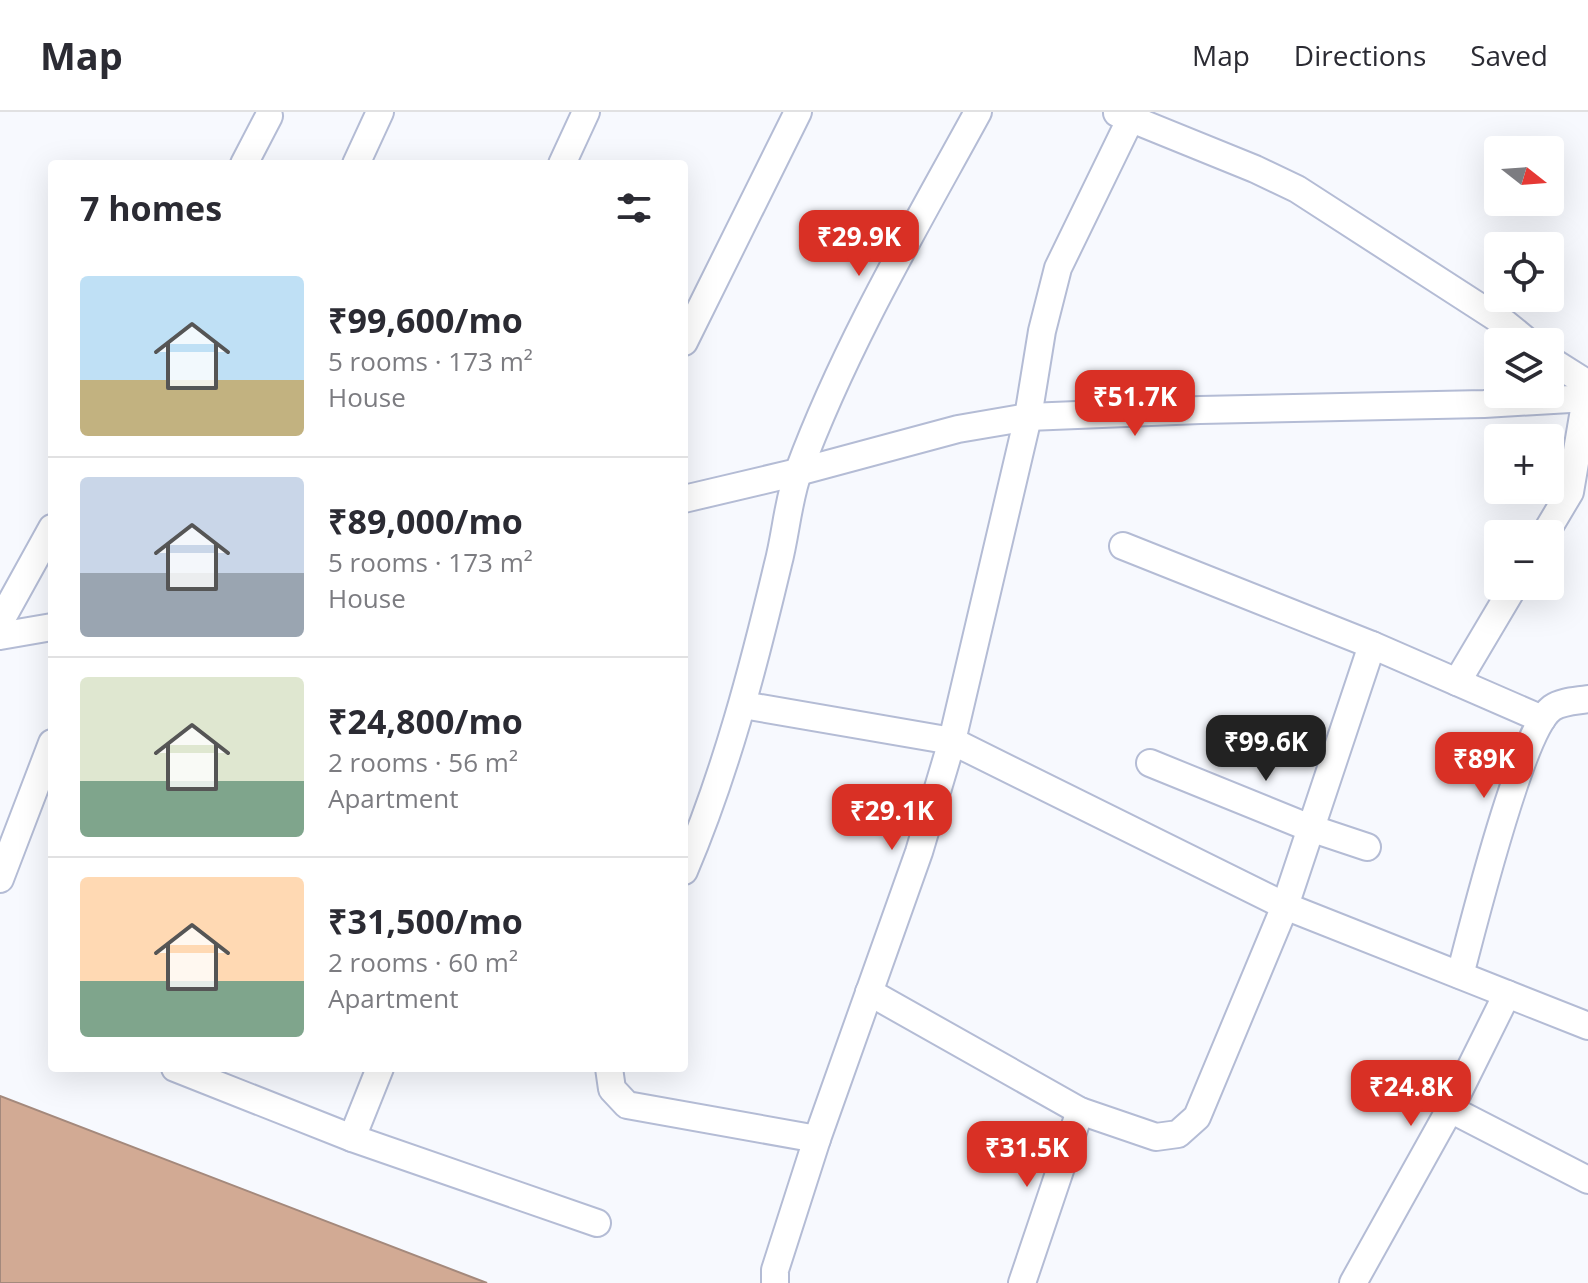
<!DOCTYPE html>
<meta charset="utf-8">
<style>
:root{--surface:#fff;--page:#f7f7f7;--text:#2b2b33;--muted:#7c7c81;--line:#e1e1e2;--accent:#d93025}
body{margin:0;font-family:"Open Sans",sans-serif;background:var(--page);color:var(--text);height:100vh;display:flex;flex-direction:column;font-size:30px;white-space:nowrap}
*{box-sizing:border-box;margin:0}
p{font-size:26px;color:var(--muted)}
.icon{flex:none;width:44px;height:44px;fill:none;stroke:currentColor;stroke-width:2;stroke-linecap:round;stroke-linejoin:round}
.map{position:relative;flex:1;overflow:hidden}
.details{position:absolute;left:48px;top:48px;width:640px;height:912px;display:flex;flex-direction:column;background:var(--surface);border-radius:8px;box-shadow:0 8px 32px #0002}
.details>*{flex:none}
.needle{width:52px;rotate:107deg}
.fabs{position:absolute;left:1484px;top:24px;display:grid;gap:16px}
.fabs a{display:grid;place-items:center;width:80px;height:80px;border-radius:8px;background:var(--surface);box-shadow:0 8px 32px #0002;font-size:40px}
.price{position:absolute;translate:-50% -68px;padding:0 18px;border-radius:16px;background:var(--accent);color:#fff;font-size:26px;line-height:52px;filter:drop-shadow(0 2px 4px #0008)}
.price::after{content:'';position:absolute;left:50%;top:48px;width:24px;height:18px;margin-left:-12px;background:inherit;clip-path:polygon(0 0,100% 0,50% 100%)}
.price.on{background:#222;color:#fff}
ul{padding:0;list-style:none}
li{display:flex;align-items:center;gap:24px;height:200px;padding:0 32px}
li+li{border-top:2px solid var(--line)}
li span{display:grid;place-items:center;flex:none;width:224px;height:160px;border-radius:8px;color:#555}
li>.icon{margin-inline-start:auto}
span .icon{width:96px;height:96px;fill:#fffc;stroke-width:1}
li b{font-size:34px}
h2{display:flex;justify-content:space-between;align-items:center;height:96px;padding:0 32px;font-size:34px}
header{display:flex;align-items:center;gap:48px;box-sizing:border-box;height:112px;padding:0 40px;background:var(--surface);border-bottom:2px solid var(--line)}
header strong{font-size:38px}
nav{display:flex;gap:44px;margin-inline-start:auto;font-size:28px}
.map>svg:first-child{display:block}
</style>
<header>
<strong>Map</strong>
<nav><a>Map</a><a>Directions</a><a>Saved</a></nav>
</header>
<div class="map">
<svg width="1588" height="1171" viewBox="0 0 1588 1171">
<rect width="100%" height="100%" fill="#f7f9fe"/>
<polygon fill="#d2aa94" stroke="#a4897c" stroke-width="2" points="0,984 487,1171 0,1171"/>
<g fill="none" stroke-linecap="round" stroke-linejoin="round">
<g stroke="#b4bcd5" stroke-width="30">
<g id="street">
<polyline points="1117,1 1255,57 1297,77 1506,212 1528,230"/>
<polyline points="244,52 269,4"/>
<polyline points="356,52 380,0"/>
<polyline points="562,52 586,0"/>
<polyline points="684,230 798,0"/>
<polyline points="1550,248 1588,272"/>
<polyline points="684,387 798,360 958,317 1028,305 1200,298 1484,292 1588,286"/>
<polyline points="1545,422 1570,380 1586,286"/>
<polyline points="1123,434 1372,533 1542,607"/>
<polyline points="0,510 52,416"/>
<polyline points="0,524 52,515"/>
<polyline points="1457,570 1514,474"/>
<polyline points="743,593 952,629 1285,794 1588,914"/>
<polyline points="1150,651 1310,716 1367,735"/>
<path d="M684,759C726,660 753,557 778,452C786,422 788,387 799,358C846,232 914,117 978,0"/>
<polyline points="0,767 52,631"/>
<path d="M1460,863C1472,818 1521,618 1552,596C1562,589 1577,589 1588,587"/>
<polyline points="869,880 1080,999 1156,1025 1178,1022 1197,1005 1285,794 1372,533"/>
<polyline points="175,956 352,1026 597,1111"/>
<polyline points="609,956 612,977 627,993 817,1027"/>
<polyline points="1450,997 1588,1068"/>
<polyline points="352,1026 380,956"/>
<polyline points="775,1171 775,1158 817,1027 919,740 952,629 1028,305 1042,219 1058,156 1131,6"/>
<polyline points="1022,1171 1080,999"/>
<polyline points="1353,1171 1450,997 1507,882"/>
</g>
</g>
<use href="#street" stroke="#fff" stroke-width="26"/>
</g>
</svg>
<div class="fabs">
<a><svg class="needle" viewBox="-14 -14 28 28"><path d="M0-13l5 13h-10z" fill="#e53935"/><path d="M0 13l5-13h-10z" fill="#7c7c81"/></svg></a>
<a><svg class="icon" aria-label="locate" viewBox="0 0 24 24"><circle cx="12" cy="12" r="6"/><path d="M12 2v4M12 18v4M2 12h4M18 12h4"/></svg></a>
<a><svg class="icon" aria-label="layers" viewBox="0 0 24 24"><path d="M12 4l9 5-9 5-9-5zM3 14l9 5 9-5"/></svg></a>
<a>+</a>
<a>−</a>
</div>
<b class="price" style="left:859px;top:166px">₹29.9K</b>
<b class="price" style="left:1135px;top:326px">₹51.7K</b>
<b class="price on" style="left:1266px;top:671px">₹99.6K</b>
<b class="price" style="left:1484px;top:688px">₹89K</b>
<b class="price" style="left:892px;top:740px">₹29.1K</b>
<b class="price" style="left:1411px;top:1016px">₹24.8K</b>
<b class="price" style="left:1027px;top:1077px">₹31.5K</b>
<section class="details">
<h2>7 homes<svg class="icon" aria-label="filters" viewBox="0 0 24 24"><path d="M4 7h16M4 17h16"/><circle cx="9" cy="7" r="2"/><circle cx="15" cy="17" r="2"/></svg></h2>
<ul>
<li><span style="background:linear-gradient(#bfe0f5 65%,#c2b280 0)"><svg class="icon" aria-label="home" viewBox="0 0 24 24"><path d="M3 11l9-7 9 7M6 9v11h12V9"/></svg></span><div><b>₹99,600/mo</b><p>5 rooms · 173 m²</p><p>House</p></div></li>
<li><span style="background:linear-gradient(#c9d6e8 60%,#9aa5b1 0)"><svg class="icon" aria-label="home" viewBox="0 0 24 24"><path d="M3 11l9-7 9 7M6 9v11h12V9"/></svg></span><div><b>₹89,000/mo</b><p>5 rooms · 173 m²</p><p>House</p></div></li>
<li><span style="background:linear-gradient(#dfe7d0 65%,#7fa58c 0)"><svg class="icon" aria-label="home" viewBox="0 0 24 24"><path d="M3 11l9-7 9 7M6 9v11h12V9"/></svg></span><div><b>₹24,800/mo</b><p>2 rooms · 56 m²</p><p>Apartment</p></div></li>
<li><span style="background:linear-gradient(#ffd9b3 65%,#7fa58c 0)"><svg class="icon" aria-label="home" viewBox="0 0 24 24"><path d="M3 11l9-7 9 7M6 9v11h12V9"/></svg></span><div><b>₹31,500/mo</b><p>2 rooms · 60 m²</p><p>Apartment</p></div></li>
</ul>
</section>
</div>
